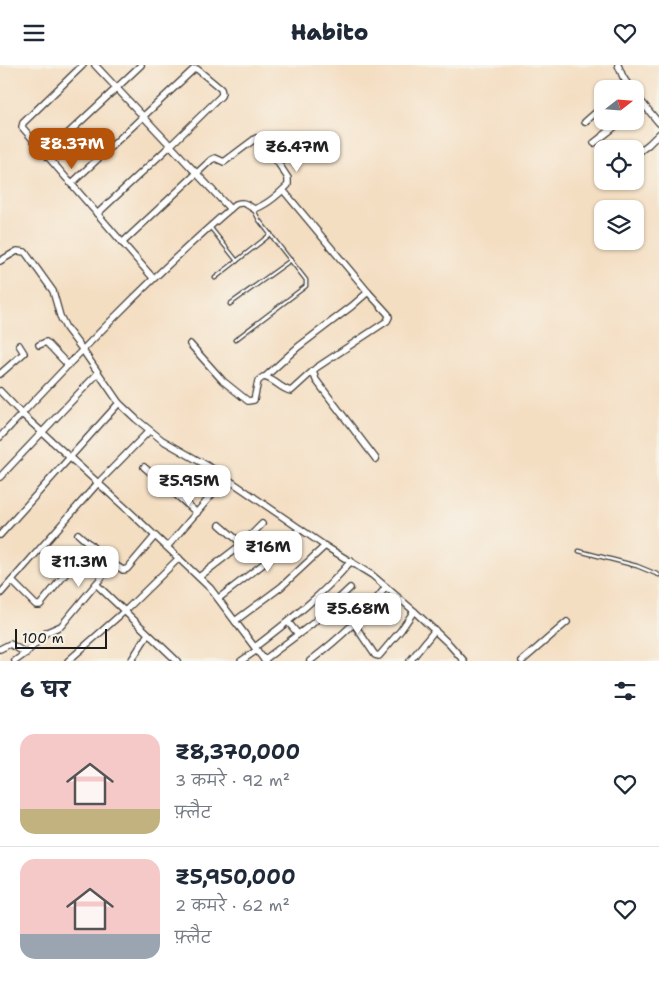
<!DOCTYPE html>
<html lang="hi">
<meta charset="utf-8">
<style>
:root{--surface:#fff;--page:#f2f2f3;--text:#1f2937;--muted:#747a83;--line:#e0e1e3;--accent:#b45309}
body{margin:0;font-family:"Shantell Sans","Playpen Sans Deva",sans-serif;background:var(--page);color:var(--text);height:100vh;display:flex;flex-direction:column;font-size:19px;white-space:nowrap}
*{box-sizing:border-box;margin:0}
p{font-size:16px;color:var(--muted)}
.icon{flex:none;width:28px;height:28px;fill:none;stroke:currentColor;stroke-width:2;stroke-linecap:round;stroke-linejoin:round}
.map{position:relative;height:596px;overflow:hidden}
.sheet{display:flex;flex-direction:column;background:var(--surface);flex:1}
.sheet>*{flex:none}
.needle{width:32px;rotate:73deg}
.tools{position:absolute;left:594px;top:15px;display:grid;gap:10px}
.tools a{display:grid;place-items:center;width:50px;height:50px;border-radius:10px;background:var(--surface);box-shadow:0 1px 4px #0004;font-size:25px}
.scale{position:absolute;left:15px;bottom:12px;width:92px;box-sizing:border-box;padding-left:5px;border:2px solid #1c1c1c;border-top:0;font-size:14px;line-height:18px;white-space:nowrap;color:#1c1c1c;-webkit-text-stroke:4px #f7f3e8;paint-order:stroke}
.price{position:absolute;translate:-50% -42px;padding:0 11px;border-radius:10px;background:#fff;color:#222;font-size:16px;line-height:32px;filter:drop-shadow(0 1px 2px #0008)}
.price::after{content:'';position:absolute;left:50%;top:30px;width:15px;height:11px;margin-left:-8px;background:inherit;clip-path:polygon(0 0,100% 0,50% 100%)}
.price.active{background:var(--accent);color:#fff}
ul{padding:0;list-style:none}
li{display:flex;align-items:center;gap:15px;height:125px;padding:0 20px}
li+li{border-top:1px solid var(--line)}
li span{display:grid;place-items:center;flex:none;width:140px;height:100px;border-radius:15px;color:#555}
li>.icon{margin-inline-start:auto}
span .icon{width:60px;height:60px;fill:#fffc;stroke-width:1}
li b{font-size:21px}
h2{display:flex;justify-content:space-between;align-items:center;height:60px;padding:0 20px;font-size:21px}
header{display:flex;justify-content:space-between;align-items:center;height:65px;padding:0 20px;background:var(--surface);font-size:22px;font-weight:800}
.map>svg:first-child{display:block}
</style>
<header><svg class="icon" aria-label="menu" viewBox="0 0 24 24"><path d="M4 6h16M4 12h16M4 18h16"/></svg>Habito<svg class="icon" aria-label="heart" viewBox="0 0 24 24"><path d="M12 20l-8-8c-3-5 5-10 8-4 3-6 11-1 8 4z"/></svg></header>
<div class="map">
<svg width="659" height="596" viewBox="0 0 659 596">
<rect width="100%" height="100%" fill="#f7f3e8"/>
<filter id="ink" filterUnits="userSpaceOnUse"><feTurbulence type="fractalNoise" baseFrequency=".02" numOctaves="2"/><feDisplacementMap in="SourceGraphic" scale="10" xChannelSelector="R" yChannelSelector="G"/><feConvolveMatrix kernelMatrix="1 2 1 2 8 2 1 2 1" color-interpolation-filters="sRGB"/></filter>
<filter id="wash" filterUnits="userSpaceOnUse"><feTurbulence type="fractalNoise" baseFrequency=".0096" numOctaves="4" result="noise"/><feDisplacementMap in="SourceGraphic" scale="20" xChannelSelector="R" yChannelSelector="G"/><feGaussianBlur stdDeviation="1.12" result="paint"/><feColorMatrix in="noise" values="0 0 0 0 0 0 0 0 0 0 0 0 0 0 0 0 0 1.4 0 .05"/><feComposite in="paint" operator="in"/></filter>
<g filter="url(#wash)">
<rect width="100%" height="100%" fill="#f4dec2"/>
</g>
<g filter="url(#ink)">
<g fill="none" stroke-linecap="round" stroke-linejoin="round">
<g stroke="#3c3935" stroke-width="5">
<g id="service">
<polyline points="210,162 237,196"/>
<polyline points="215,213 271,169"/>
<polyline points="230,239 291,195"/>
<polyline points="235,275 306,221 306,215 259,155 254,145"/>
<polyline points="579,486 637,501 659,510"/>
</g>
</g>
<g stroke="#3c3935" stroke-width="8">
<g id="minor">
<polyline points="83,0 23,58 22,62 153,213"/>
<polyline points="95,0 230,144"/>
<polyline points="618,0 623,12 631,24"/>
<polyline points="635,29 659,58"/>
<polyline points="635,46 644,40"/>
<polyline points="585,57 602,42"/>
<polyline points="594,78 622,56"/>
<polyline points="46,89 141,0"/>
<polyline points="635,90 649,79 659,69"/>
<polyline points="71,119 194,4 197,4 221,24 222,28 221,31 170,81 97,149"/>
<polyline points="283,125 368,227 388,249 389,252 387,256 316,303 313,306 316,315 376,394"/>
<polyline points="0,196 17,186 25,187 53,226 60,251 66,263 82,284 119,338 136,354 162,375 213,404 325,481 372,510 414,546 450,580 464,596"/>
<path d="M190,279L223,316L248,336L254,335L258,316L263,312C274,313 280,324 291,326L313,306"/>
<polyline points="39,280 46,277 68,300"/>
<polyline points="0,309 24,288 19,280"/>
<polyline points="265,312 298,282 352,241 368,227"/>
<polyline points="0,326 22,349 131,448 210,523 265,596"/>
<path d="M0,372C76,291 151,211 236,139C245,136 247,140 254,144C265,141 279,129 288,120V113L263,75L256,73L224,97L215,93L211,95L122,178"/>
<polyline points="144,402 197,448"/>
<polyline points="0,412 98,308"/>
<polyline points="220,460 242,479"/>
<polyline points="78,469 113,500"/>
<polyline points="0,470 119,338"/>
<polyline points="167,482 210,432 224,412"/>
<polyline points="199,512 242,479 262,459"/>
<polyline points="12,516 36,540 40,540 90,479"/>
<polyline points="96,519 177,596"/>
<polyline points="0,529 98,418 149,366"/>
<polyline points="219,533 262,500 300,464"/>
<polyline points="235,556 281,522 325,481"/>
<polyline points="288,557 298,569"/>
<polyline points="354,559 375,590 379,591 401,565 414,546"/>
<path d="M255,582C289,556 324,529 351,496"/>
<polyline points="0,584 10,579 26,588"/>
<polyline points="264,595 312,559 350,523"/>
<polyline points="15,596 26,588 47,567 61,561 111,501 115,500 123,505 127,504 155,471"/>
<polyline points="68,596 128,543 179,493"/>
<polyline points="131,596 148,569"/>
<polyline points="241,596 257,585"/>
<path d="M310,596C339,574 364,551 386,522"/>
<polyline points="410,596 435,565"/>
<polyline points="522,596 567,557"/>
</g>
</g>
<use href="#service" stroke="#fff" stroke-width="2.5"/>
<use href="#minor" stroke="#fff" stroke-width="5.5"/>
</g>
</g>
</svg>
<div class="tools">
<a><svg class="needle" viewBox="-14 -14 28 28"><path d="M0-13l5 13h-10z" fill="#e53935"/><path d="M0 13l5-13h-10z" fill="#747a83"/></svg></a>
<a><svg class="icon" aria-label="locate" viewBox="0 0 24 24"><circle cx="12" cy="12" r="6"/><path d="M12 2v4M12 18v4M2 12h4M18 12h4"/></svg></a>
<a><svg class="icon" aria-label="layers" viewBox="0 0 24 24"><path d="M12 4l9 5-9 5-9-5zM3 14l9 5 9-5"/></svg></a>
</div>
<div class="scale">100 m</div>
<b class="price active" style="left:72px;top:105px">₹8.37M</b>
<b class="price" style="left:297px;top:108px">₹6.47M</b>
<b class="price" style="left:189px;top:442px">₹5.95M</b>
<b class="price" style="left:268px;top:508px">₹16M</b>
<b class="price" style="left:79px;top:523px">₹11.3M</b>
<b class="price" style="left:358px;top:570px">₹5.68M</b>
</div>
<section class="sheet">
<h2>6 घर<svg class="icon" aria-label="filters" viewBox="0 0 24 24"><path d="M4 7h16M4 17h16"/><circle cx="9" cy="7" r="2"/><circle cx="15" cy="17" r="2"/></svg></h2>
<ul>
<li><span style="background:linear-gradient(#f6c9c9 75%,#c2b280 0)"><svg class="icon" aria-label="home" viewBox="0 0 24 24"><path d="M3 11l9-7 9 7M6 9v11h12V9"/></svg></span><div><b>₹8,370,000</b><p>3 कमरे · 92 m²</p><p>फ़्लैट</p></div><svg class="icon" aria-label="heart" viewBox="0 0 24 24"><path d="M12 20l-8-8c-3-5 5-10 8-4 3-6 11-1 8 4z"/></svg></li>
<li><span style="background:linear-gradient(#f6c9c9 75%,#9aa5b1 0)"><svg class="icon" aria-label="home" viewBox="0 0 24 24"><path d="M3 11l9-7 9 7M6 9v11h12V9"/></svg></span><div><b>₹5,950,000</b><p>2 कमरे · 62 m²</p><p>फ़्लैट</p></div><svg class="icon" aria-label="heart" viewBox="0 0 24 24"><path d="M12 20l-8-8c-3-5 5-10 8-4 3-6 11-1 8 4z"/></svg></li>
</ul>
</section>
